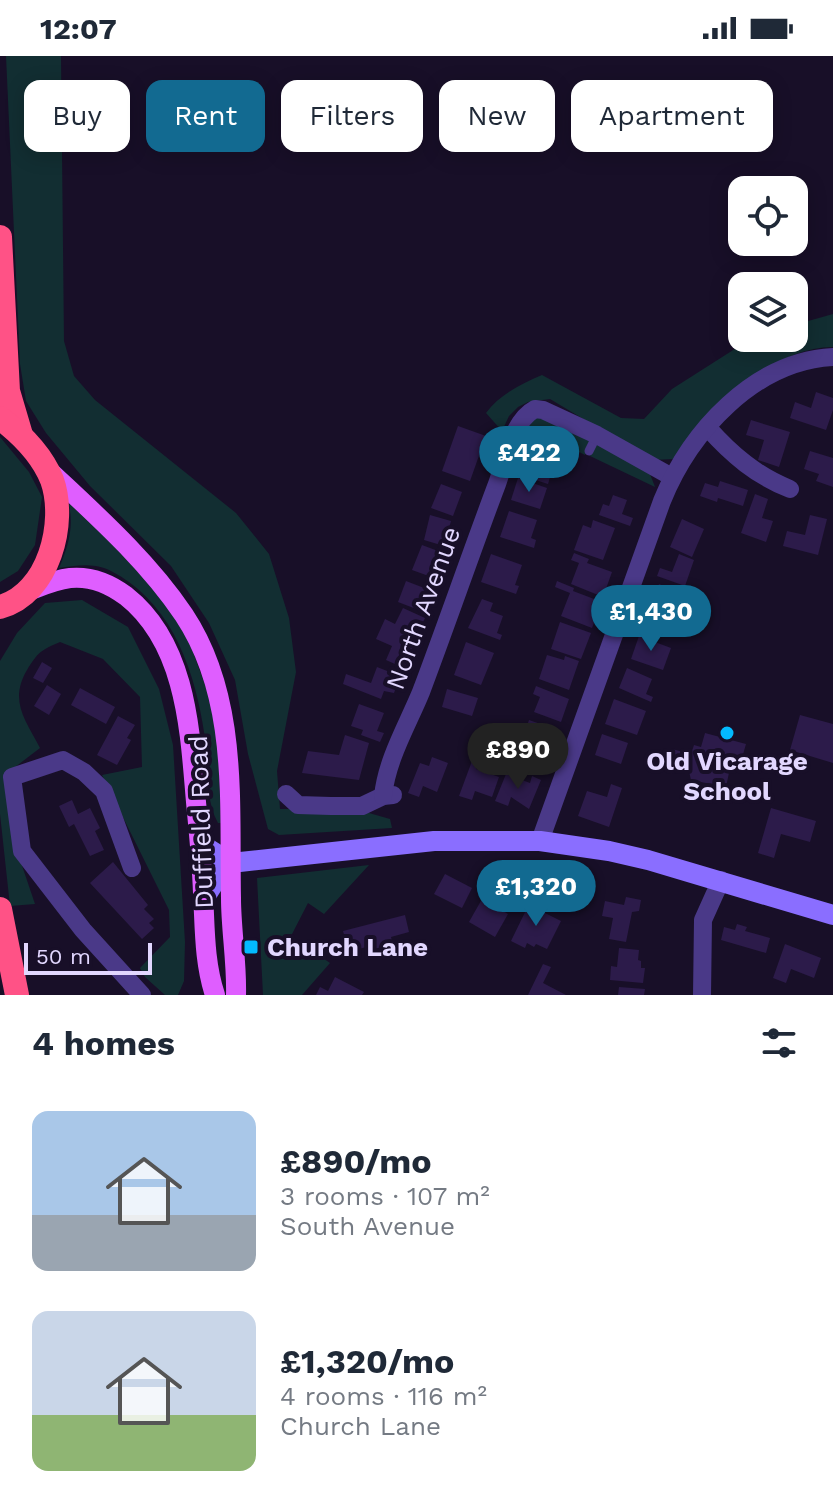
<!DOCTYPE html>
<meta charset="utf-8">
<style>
:root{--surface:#fff;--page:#f6f6f7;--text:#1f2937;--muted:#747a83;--accent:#126a91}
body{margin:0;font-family:"Work Sans",sans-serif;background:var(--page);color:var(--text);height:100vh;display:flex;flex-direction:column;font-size:30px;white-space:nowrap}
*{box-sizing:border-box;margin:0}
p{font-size:26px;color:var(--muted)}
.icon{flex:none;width:44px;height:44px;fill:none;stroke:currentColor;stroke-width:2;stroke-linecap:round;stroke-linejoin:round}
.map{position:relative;height:939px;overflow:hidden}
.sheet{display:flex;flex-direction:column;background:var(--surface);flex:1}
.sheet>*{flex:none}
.top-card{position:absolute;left:24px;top:24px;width:786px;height:72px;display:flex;gap:16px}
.buttons{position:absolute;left:728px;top:120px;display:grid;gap:16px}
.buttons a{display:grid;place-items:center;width:80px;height:80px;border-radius:16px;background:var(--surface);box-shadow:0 4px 20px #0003;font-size:40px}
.scale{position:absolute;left:24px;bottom:20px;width:128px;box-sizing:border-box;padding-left:8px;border:4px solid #e2d7ff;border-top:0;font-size:22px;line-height:28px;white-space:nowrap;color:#e2d7ff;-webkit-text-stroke:6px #180f28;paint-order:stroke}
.price{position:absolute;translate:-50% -68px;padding:0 18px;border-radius:28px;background:var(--accent);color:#fff;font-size:26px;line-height:52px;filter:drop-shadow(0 2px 4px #0008)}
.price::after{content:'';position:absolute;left:50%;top:48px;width:24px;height:18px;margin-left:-12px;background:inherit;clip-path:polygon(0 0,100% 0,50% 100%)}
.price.active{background:#222;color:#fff}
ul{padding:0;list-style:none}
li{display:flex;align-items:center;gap:24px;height:200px;padding:0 32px}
li span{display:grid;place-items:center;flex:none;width:224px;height:160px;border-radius:16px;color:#555}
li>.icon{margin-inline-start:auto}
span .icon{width:96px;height:96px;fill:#fffc;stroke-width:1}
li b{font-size:34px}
h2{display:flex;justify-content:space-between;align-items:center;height:96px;padding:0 32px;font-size:34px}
.pill{padding:0 28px;border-radius:16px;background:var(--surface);box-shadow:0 4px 20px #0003;font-size:28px;line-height:72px}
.pill.active{background:var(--accent);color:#fff}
.status{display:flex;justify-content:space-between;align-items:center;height:56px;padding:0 40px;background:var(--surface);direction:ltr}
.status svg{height:22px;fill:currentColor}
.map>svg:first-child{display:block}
</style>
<div class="status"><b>12:07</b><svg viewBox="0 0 49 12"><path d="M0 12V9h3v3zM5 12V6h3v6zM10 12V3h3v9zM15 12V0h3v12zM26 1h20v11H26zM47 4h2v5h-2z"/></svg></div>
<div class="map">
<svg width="833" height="939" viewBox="0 0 833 939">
<rect width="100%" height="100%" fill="#180f28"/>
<g fill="#122e32">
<polygon points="6,0 61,0 64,285 74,320 95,344 236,457 269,498 289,562 296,616 277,715 280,753 355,753 390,763 392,772 279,779 268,773 248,698 235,624 209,567 171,510 90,430 46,377 26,345 20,308"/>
<path d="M833,258V291C765,292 718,358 674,403L652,404L550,343L528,346L518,351L509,360L502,375L486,357C499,339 521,328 542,319L621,362L644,363L672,333L752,282H794V269Z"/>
<polygon points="538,361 592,383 585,399 526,369"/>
<polygon points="0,381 29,416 42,441 35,489 18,515 0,526"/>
<polygon points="596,386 650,418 655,431 590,400"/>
<path d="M72,446L164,543L189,585L213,651L218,686L221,767H218C205,744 209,714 206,689C198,629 180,563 129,526C119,519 108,512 96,510C84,508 71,510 59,512C68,491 74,471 69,449Z"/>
<path d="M82,544L128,571L159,633L173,689L185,886L184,925L178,939H165L145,921L140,912L170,881L169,854L102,719L142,711L140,641L103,603L60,586C41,594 38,596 27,614C9,645 25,663 40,692L6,718L13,783L35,848L10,850L0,758V605L17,577L45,547Z"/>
<polygon points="369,809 324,858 308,847 291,880 330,907 302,939 263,939 257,822"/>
</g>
<g fill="#2c1b4a">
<polygon points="816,336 833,342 833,354 826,374 790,362 795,346 811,352"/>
<polygon points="751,364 790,376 779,411 758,404 764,384 746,379"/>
<polygon points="458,370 486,380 470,425 442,415"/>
<polygon points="810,395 833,402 833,431 816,425 819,418 804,413"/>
<polygon points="530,398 555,405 548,428 523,420"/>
<polygon points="518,422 547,432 540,453 511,444"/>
<polygon points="720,425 748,434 743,450 718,442 717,446 700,440 705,427 718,431"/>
<polygon points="441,428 462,436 453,460 431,452"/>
<polygon points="755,438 768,443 762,462 773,465 766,486 741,477"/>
<polygon points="613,439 627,444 622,458 633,462 630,470 599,459 603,448 609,450"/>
<polygon points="509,455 537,464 531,482 536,484 534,492 500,481"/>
<polygon points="430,459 451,465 444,490 424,484"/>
<polygon points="810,459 827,463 818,499 783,490 787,475 805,479"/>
<polygon points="682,463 704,473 692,501 670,491"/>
<polygon points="593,464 615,472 603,504 574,494 583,469 591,472"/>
<polygon points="422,489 446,498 437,523 412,514"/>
<polygon points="574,497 589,503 587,507 612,516 603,541 571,528 579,507 571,504"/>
<polygon points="491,498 522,509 515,529 519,530 516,538 481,526"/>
<polygon points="679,498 694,504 685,530 657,520 660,512 672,516"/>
<polygon points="406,525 432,535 424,556 398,546"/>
<polygon points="557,525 574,532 573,535 602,546 592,572 561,560 570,537 555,531"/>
<polygon points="659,528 681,537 675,551 687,556 673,581 661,575 665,567 645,559"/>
<polygon points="482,543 493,547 490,555 503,560 497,577 502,579 500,584 468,572"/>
<polygon points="403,552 425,562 419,574 416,573 410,585 414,587 410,597 402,593 398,602 407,606 404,612 386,604 392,590 376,583 385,563 395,568"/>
<polygon points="560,566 591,577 581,603 551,593"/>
<polygon points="639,580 671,592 663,614 631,603"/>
<polygon points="466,586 494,597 481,629 454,619"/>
<polygon points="547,599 564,604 565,600 579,605 569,634 539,623"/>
<polygon points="42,606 52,612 43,627 33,622"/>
<polygon points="377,611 400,620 394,637 384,635 381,643 343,628 346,618 371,627"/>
<polygon points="627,612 652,623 646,638 653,641 651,646 619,632"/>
<polygon points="47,629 61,638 49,659 34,650"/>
<polygon points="536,630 569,643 561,666 534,656 540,641 533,638"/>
<polygon points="80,632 115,651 106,668 71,649"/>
<polygon points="447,633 478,642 472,660 442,651"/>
<polygon points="614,643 646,655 637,679 605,668"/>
<polygon points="359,648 384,657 377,675 384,677 380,686 361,679 363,674 351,670"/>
<polygon points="800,659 833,668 833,707 790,694"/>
<polygon points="118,660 135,669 127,682 131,684 117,709 97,699"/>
<polygon points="529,664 558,674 548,699 513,686 520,668 527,670"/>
<polygon points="705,677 746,688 740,709 730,712 726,731 691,724 689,715 667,709 672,693 691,698 694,689 701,691"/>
<polygon points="602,678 628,687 621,708 595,699"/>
<polygon points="345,679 369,687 359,724 302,717 308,695 339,699"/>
<polygon points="432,701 448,707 437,736 423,730 419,741 408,737 420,707 429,710"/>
<polygon points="472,705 478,707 476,713 499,721 492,741 475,735 472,744 459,740"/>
<polygon points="506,718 530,727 532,720 541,724 529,753 511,741 508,750 495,745"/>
<polygon points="611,728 622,732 609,771 578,760 587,735 607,741"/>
<polygon points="72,744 78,758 90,752 100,772 95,775 104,794 90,800 74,768 69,771 59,750"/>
<polygon points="771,752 816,765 810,786 781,778 774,802 758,797"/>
<polygon points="113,806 148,849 144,853 154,863 149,867 154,872 142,883 90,827"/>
<polygon points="445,818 472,832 462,852 434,838"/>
<polygon points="626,841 641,844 639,855 632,856 626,886 609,883 613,862 602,860 605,845 624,849"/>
<polygon points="482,843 508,858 495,881 469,866"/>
<polygon points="530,846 542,852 541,855 561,865 547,893 536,888 534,891 527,887 525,892 511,885"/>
<polygon points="405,859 409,876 391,881 393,888 367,895 366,891 349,896 343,875"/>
<polygon points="737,868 747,871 745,875 770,882 766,897 721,884 724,871 735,874"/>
<polygon points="785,888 821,902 814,922 791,913 786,927 773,922"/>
<polygon points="619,892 639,894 638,904 641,905 641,912 645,912 643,927 610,924 611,910 617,911"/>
<polygon points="543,908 551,911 543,927 566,939 528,939"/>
<polygon points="335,921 364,936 362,939 316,939 320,931 328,935"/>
<polygon points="619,931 645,933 644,939 618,939"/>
</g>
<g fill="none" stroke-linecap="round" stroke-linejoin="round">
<polyline stroke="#4a3988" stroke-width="9" points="589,395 597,379"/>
<g stroke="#4a3988" stroke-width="18">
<path d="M708,372C732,399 757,420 790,433"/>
<polyline points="286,738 298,749 331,750 362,750 383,740 393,739"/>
<path d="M383,740C387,703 407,670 421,636C447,567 471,497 497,428C505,406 512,365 535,353L543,354L597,379L672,421"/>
<path d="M540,785L662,445C690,376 754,305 833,301"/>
<polyline points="132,812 104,735 84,716 63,704 12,721 22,795 83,874 142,939"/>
<polyline points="702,939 703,864 721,824"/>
</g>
<g stroke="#8a6eff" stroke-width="20">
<polyline points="201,788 231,807"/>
<polyline points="231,807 434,785 540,785 609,795 648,804 833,859"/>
<polyline points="204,843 218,821 231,807"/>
</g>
<g stroke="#df5eff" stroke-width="20">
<path d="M47,413C95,458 147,504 184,559C239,642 229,747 231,842C231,874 237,907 236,939"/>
<path d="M23,537C39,531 53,524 70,522C90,520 110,528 126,540C187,588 190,676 196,746C199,777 202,807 203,837C205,871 204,906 215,939"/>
</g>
<g stroke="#ff5286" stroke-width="24">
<polyline points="0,181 8,335 21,379"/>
<path d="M0,362C21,378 42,399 52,424C67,466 49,538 0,551"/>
<polyline points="0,853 17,939"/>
</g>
</g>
<g fill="#03baff" stroke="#180f28" stroke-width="3">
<circle cx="727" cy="677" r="8"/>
<rect x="243" y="883" width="16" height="16" rx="4"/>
</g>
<g text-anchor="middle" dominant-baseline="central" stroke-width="8" stroke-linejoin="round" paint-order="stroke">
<g font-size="26" fill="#e2d7ff" stroke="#180f28">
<text transform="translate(423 552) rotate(-70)">North Avenue</text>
<text transform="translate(201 766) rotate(-92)">Duffield Road</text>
</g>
<g font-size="26" font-weight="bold" fill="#e2d7ff" stroke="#180f28">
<text x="727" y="705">Old Vicarage<tspan x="727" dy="30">School</tspan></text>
<text x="267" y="891" text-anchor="start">Church Lane</text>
</g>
</g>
</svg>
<div class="buttons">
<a><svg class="icon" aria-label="locate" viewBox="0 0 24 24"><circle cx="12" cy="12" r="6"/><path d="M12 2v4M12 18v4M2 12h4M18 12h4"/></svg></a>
<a><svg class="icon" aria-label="layers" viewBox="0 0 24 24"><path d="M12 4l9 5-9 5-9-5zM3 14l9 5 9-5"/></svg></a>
</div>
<div class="scale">50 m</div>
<b class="price" style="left:529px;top:438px">£422</b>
<b class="price" style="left:651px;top:597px">£1,430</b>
<b class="price active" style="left:518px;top:735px">£890</b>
<b class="price" style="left:536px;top:872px">£1,320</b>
<div class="top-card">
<a class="pill">Buy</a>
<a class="pill active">Rent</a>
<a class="pill">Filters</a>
<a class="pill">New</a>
<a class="pill">Apartment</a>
</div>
</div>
<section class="sheet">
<h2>4 homes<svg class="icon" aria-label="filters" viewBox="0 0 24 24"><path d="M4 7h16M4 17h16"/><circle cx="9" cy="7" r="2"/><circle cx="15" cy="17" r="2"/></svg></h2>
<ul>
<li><span style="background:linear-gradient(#a9c7e8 65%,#9aa5b1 0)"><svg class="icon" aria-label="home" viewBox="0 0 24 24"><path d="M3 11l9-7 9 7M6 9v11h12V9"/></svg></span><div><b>£890/mo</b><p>3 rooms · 107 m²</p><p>South Avenue</p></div></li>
<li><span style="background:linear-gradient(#c9d6e8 65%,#8fb573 0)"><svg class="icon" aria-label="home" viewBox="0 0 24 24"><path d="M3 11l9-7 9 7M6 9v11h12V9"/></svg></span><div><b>£1,320/mo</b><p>4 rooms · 116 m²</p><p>Church Lane</p></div></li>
</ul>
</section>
